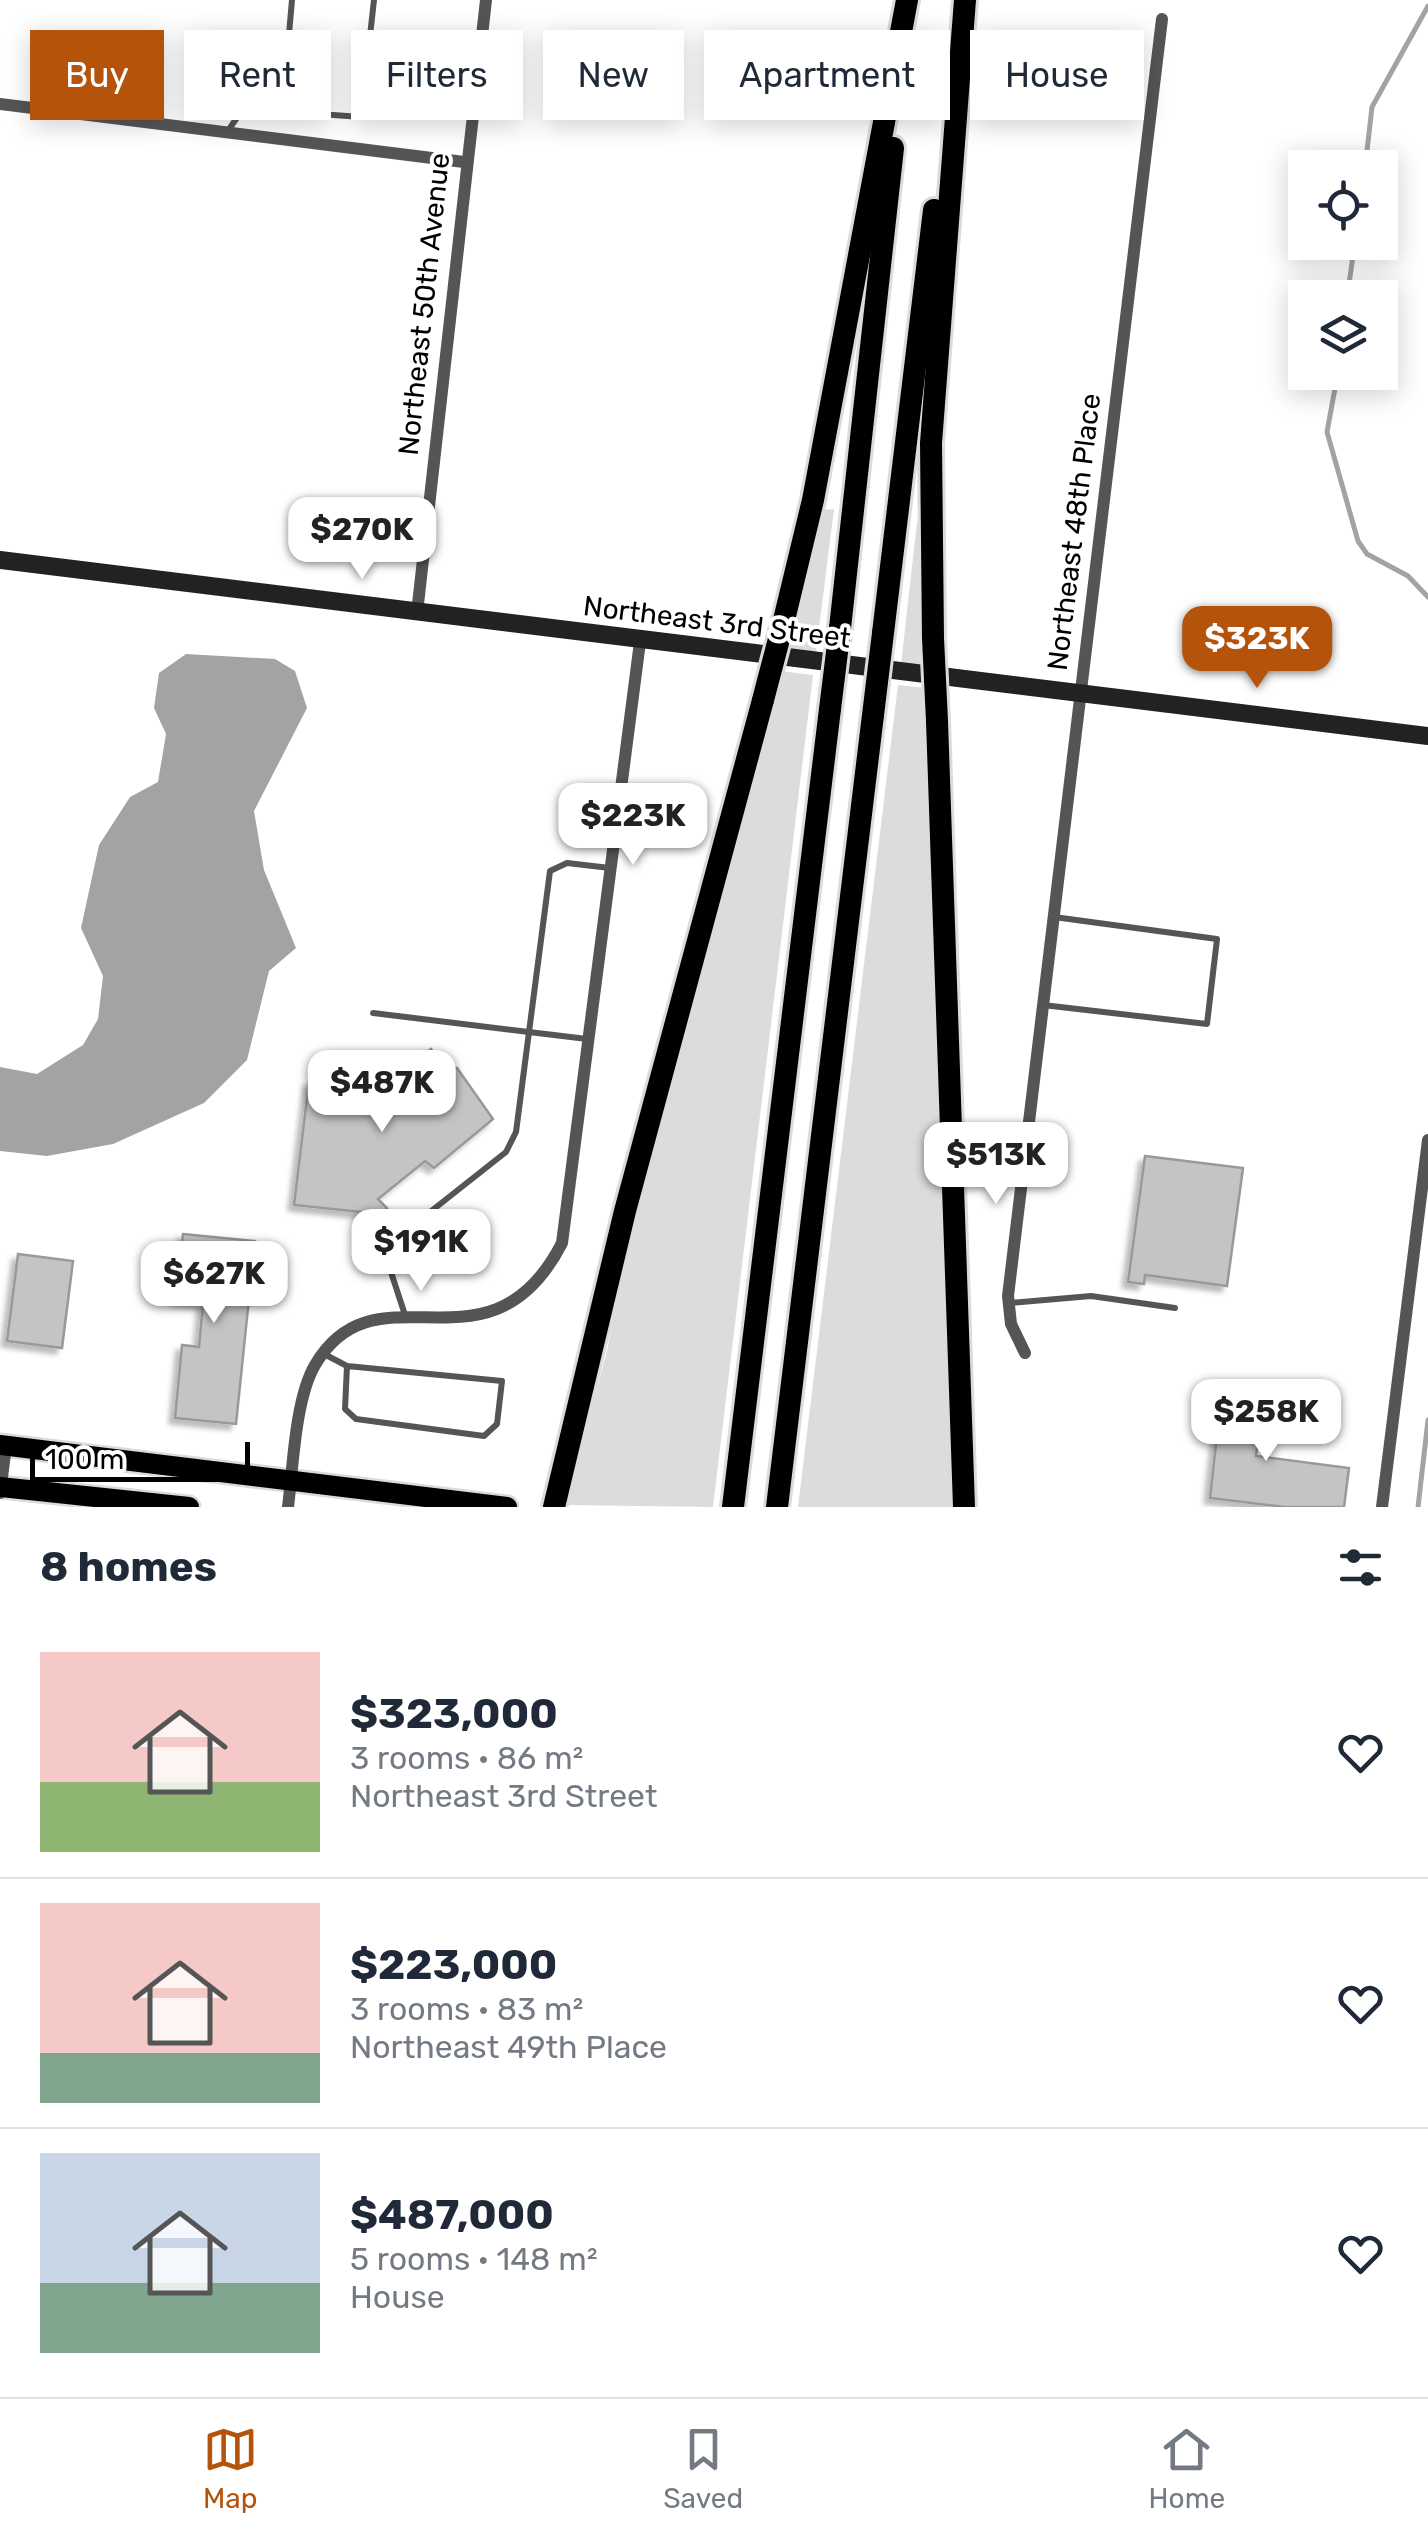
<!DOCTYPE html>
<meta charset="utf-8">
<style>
:root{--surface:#fff;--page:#f2f2f3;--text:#1f2937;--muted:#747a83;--line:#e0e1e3;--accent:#b45309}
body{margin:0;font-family:Rubik,sans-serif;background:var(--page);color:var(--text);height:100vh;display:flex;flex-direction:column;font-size:38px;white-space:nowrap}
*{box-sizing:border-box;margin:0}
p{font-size:32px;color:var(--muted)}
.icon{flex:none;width:55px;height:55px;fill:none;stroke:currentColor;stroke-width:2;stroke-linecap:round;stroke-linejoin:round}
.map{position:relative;height:1507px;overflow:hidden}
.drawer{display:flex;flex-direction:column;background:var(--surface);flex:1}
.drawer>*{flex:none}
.top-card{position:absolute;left:30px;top:30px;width:1370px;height:90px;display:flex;gap:20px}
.tools{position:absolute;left:1288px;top:150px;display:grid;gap:20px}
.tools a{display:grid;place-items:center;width:110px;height:110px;border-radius:0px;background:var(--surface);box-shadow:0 5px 25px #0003;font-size:50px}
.scale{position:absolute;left:30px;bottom:25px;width:220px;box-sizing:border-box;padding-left:10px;border:5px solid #000;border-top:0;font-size:28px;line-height:35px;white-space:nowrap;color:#000;-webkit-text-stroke:8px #fff;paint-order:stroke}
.price{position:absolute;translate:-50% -85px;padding:0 22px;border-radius:20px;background:#fff;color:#222;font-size:32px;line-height:65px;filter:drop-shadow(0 2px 5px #0008)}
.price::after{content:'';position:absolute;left:50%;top:60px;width:30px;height:22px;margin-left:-15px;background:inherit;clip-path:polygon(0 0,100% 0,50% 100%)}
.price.selected{background:var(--accent);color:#fff}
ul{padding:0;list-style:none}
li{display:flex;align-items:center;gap:30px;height:250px;padding:0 40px}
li+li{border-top:2px solid var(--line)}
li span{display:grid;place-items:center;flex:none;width:280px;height:200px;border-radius:0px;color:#555}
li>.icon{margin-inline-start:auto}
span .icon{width:120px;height:120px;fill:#fffc;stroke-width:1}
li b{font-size:42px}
h2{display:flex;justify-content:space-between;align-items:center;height:120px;padding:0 40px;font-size:42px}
.chip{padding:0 35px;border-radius:0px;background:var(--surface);box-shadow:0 5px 25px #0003;font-size:35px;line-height:90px}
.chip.selected{background:var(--accent);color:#fff}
.dock{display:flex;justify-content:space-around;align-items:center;height:140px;border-top:2px solid var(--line);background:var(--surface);font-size:28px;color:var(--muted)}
.dock a{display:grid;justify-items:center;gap:5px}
.dock .selected{color:var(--accent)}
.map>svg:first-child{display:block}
</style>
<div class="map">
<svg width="1428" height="1507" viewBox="0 0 1428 1507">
<defs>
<filter id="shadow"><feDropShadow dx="-5.5" dy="5.5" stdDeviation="2.5" flood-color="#0004"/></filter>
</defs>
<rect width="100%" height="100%" fill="#fff"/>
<g fill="#dcdcdc">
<polygon points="834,509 816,652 786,649 820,510"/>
<polygon points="917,522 922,522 925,668 901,665"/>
<polygon points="780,671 813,675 713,1507 565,1505 607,1351 636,1194"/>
<polygon points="898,685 926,688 954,1507 798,1507"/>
</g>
<polygon fill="#a3a3a3" points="186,654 275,659 295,671 307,708 254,811 264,870 296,948 269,971 247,1060 204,1103 113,1144 47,1156 0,1151 0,1067 37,1074 83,1045 98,1019 103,976 81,928 99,845 130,797 158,782 166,734 154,708 159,673"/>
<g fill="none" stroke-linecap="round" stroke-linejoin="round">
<g stroke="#a3a3a3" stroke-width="5">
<polyline points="1365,168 1372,107 1428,6"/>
<polyline points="1347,298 1355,242"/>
<polyline points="1338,372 1327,432 1358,541 1367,554 1408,576 1428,597"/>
<polyline points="1418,1507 1428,1420"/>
</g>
</g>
<g fill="#c4c4c4" stroke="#999" stroke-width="2.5" filter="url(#shadow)">
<polygon points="431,1049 446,1071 457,1068 493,1119 434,1168 425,1161 378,1199 387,1208 374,1225 361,1212 294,1205 309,1081 376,1091"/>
<polygon points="1145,1156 1243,1168 1227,1286 1145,1275 1144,1284 1128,1282"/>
<polygon points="183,1234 255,1241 236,1424 175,1418 182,1345 199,1347 203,1303 176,1300"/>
<polygon points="18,1254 73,1261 62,1348 7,1341"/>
<polygon points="1222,1389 1263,1394 1256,1456 1349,1468 1344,1507 1284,1507 1210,1498"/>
</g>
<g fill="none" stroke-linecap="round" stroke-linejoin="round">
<g stroke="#dbdbdb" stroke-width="25">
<g id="primary">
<polyline points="0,1445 507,1507"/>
<polyline points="0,1487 189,1507"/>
</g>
</g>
<g stroke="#dbdbdb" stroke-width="28">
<g id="highway">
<polyline points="784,620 813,500 907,0"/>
<polyline points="840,628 893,148"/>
<polyline points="883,633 934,210"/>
<polyline points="933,638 931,443 965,0"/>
<polyline points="937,721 964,1507"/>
<polyline points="554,1507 625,1211 763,700"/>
<polyline points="733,1507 830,709"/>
<polyline points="777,1507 873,715"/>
</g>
</g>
<g stroke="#555" stroke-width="6">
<polyline points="282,113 292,0"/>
<polyline points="227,132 241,112 249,109 361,117 374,0"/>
<polyline points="1043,1005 1207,1024 1217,939 1054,917"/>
<polyline points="373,1013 529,1032 550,871 567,863 610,868"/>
<polyline points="1010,1303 1091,1296 1175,1308"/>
<polyline points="405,1315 389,1266 392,1242 506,1152 516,1132 529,1032 587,1039"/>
<polyline points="324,1354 347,1366 345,1409 356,1419 484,1436 497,1424 502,1381 347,1366"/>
</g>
<g stroke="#555" stroke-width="12">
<polyline points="0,104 464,162"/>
<polyline points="417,613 486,0"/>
<polyline points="1025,1353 1011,1324 1008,1296 1162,19"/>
<polyline points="0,1493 6,1446"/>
<path d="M288,1507C293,1468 295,1399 315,1365C377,1259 489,1385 562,1243L640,642"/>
<polyline points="1382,1507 1428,1140"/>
</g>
<polyline stroke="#222" stroke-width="18" points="0,560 1428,736"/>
<use href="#primary" stroke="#000" stroke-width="20"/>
<use href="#highway" stroke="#000" stroke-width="22"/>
<g stroke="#dbdbdb" stroke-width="28" stroke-linecap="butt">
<g id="highway-bridge">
<polyline points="933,638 937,721"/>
<polyline points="763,700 784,620"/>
<polyline points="830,709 840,628"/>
<polyline points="873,715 883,633"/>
</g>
</g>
<use href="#highway-bridge" stroke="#000" stroke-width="22"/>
</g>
<g text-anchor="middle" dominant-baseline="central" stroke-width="8" stroke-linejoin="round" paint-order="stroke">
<g font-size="28" fill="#000" stroke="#fff">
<text transform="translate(424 304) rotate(-84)">Northeast 50th Avenue</text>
<text transform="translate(1074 532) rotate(-83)">Northeast 48th Place</text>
<text transform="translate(717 622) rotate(7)">Northeast 3rd Street</text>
</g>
</g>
</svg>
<div class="tools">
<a><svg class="icon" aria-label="locate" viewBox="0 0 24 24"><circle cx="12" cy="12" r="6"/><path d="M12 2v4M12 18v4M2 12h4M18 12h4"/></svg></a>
<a><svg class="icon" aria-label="layers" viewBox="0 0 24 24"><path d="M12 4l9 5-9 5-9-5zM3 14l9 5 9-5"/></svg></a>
</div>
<div class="scale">100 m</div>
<b class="price" style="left:362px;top:582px">$270K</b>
<b class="price selected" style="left:1257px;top:691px">$323K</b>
<b class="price" style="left:633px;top:868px">$223K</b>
<b class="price" style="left:382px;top:1135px">$487K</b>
<b class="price" style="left:996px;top:1207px">$513K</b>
<b class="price" style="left:421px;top:1294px">$191K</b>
<b class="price" style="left:214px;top:1326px">$627K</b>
<b class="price" style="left:1266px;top:1464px">$258K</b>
<div class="top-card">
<a class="chip selected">Buy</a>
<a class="chip">Rent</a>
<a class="chip">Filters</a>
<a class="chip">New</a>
<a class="chip">Apartment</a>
<a class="chip">House</a>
</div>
</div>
<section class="drawer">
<h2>8 homes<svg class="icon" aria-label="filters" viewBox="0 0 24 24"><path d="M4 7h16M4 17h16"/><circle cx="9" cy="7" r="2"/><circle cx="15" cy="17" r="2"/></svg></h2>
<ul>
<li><span style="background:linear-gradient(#f6c9c9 65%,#8fb573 0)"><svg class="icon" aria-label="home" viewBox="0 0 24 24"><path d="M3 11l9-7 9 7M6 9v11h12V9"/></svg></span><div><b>$323,000</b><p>3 rooms · 86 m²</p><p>Northeast 3rd Street</p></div><svg class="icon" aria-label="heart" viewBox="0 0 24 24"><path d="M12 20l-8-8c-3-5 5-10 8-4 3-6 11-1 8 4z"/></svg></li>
<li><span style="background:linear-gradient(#f6c9c9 75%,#7fa58c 0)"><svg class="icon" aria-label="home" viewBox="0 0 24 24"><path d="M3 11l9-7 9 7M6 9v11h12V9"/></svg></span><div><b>$223,000</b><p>3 rooms · 83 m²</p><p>Northeast 49th Place</p></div><svg class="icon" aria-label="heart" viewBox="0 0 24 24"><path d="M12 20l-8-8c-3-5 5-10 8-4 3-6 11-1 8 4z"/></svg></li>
<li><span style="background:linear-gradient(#c9d6e8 65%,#7fa58c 0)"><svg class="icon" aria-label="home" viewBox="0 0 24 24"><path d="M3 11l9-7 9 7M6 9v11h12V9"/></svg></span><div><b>$487,000</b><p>5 rooms · 148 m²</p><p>House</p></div><svg class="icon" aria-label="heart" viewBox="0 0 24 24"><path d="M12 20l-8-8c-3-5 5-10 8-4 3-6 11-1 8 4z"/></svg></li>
</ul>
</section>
<nav class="dock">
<a class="selected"><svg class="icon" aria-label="map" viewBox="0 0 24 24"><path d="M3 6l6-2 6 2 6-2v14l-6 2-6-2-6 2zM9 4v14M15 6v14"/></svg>Map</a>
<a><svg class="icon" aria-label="saved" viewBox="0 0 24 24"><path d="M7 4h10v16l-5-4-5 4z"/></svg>Saved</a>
<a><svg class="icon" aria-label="home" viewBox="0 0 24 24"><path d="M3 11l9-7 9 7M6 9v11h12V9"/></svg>Home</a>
</nav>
